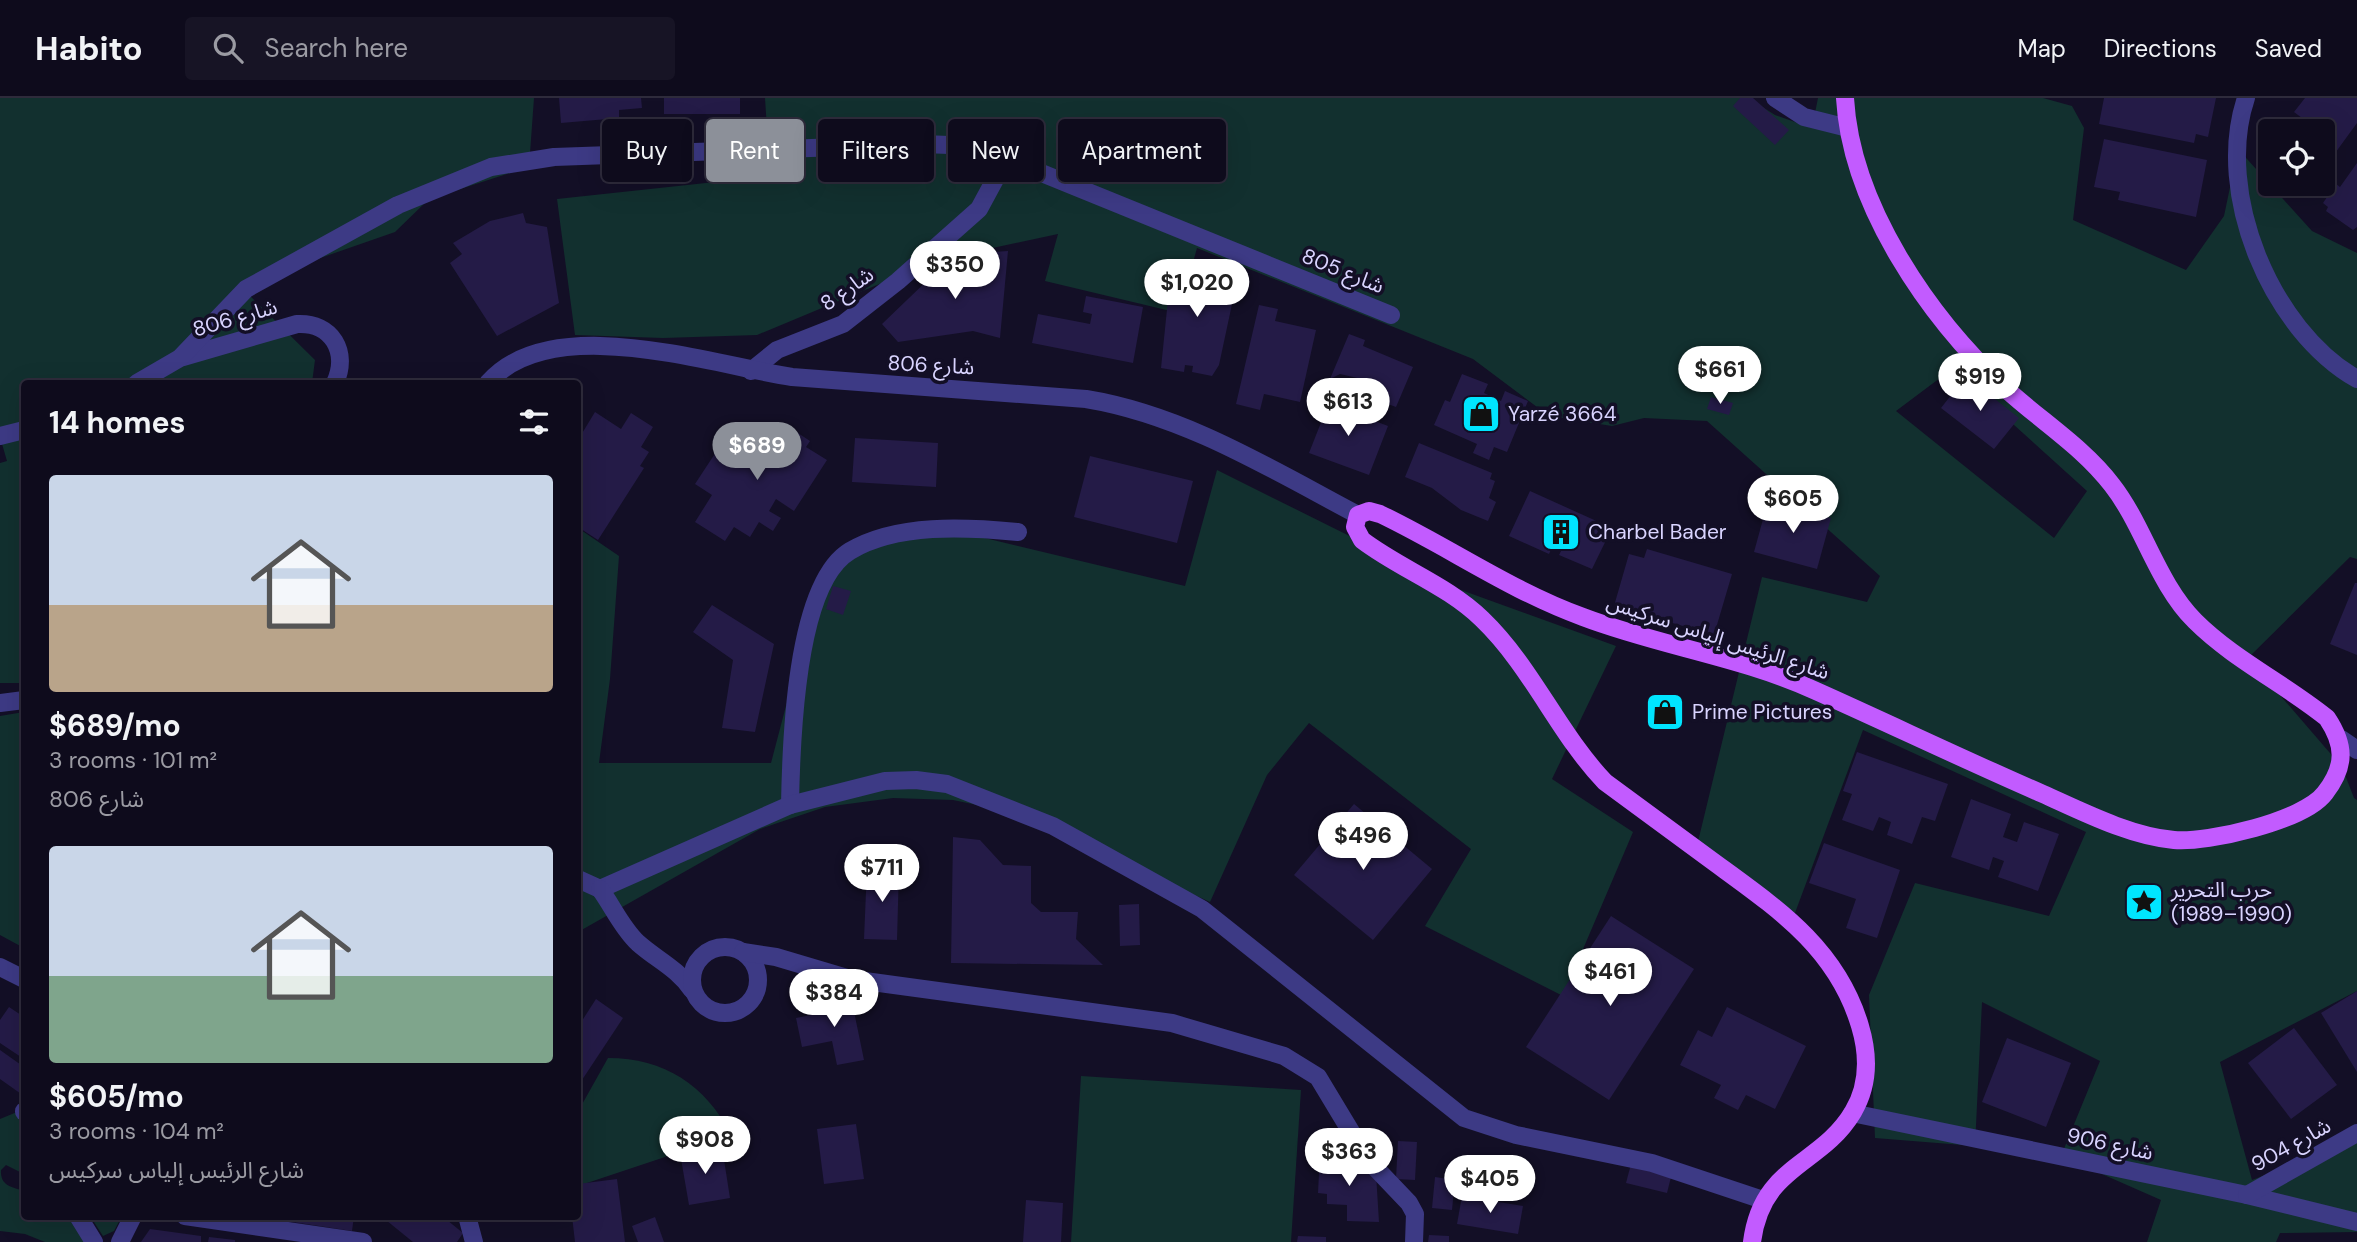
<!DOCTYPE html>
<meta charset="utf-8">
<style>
:root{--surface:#0e0b1c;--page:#171425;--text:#f1f3f6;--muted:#9b9ba3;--line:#2e2b3b;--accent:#8c9099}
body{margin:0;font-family:"DM Sans","Noto Sans Arabic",sans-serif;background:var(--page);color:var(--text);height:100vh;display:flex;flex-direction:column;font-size:26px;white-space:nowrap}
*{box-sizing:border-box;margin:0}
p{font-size:23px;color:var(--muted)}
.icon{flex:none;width:38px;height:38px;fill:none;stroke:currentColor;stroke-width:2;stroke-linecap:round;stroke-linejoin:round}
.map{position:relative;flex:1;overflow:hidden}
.panel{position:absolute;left:21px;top:282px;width:560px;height:840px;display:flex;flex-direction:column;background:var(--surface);border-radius:7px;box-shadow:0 7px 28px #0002,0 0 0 2px var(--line)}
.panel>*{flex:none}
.hud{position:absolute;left:602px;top:21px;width:665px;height:63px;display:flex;gap:14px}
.tools{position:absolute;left:2258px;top:21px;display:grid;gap:14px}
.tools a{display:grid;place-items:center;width:77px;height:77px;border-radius:7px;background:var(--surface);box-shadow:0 7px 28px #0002,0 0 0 2px var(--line);font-size:35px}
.price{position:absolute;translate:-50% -60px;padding:0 16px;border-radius:24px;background:#fff;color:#222;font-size:23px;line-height:46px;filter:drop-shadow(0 2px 4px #0008)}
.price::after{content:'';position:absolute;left:50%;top:42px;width:21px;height:16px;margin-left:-10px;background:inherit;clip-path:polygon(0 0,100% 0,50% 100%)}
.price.active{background:var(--accent);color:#fff}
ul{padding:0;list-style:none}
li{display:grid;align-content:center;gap:14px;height:371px;padding:0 28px}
li span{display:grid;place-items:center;height:217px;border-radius:7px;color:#555}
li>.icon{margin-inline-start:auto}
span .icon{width:126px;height:126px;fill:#fffc;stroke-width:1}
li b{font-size:30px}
h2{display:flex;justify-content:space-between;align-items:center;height:84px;padding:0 28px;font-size:30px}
.pill{padding:0 24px;border-radius:7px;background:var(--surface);box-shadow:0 7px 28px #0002,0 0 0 2px var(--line);font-size:24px;line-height:63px}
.pill.active{background:var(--accent);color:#fff}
header{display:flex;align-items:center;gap:42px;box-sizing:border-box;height:98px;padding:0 35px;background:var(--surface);border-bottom:2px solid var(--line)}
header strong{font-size:33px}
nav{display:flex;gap:38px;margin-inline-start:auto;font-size:24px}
.search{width:490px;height:63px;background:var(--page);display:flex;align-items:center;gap:18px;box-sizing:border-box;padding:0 24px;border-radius:7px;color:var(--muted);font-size:26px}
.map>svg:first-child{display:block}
</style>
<header>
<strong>Habito</strong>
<div class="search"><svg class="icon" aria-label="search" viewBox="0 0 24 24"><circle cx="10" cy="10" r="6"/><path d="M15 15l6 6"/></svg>Search here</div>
<nav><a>Map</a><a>Directions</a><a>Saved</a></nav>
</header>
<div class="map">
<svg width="2357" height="1144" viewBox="0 0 2357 1144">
<rect width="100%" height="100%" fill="#130f26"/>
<g fill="#12302f" fill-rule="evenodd">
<polygon points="0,0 534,0 529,69 429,101 395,134 240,188 315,262 312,285 24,285 24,585 0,585 0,365 7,363 0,339"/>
<path d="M765,0H1748L1775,17L1812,30L1818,0H2043L2072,8L2084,30L2073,122L2186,172L2224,118L2238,51L2312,133L2357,155V461L2350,459L2248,560L2342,669L2354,700L2357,702V893L2220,964L2252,1082L2357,1042V1134L2280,1135L2276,1144H2147L2161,1102L2061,1058L2100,963L1982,904L1975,1048L1875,1040L1869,897L1915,785L2049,818L2086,734L1863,632L1792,823L1695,756L1762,479L1867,504L1880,478L1707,323L1644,320L1612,328L1549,318L1473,261L1197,150L1179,215L1045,183L1058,136L937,162L757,237L663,240L575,237L557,101L770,78ZM1952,271L2087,393L2054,440L1896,313Z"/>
<polygon points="1217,372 1450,488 1616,548 1552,681 1633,734 1563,898 1425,828 1471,751 1309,625 1267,677 1210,804 1011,714 953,702 893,700 825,709 760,731 578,834 578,430 619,458 610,581 599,665 771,665 809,520 816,503 851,460 886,441 964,435 1185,488"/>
<polygon points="24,614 24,850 0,837 0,618"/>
<path d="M608,960C664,960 706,987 731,1037L578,1088V1009L580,1010Z"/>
<polygon points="1081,978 1301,992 1291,1144 1071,1144"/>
<path d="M17,1014L24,1019V1076L6,1067L1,1072C0,1088 12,1089 24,1093V1118H69L86,1144H45L25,1136L0,1133V1021Z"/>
<polygon points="90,1118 122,1118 114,1133 103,1138"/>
</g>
<g fill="#241b47">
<polygon points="559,0 641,0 642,10 619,12 619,20 561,25"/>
<rect x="664" y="0" width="76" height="16"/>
<polygon points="1740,0 1753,0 1789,32 1775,47 1733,8"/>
<polygon points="2104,0 2216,0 2208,39 2196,36 2194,45 2099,26"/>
<polygon points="2305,0 2357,0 2357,25 2322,73 2322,33 2292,33 2302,20 2294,14"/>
<polygon points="2104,41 2207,62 2196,119 2118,102 2120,94 2094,89"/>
<polygon points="2357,65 2357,129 2353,132 2326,113 2328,109 2323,105 2336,86 2340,89"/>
<polygon points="523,115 526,125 547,129 559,205 497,238 450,165 462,156 453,145 490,123"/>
<polygon points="1008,153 1000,240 973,233 898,244 882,226 933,177 978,155"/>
<polygon points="1193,169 1238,178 1219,267 1212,278 1192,274 1193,268 1185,267 1184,274 1161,270 1171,172"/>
<polygon points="1086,198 1143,209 1133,265 1032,245 1038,216 1090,226 1092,216 1083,214"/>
<polygon points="1259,207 1278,211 1275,223 1316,232 1300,304 1264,296 1260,312 1236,306"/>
<polygon points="1349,236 1365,242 1363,248 1413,269 1396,309 1377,302 1373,289 1366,282 1340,276 1330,281"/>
<polygon points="1462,276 1488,286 1484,295 1501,303 1505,293 1528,303 1507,354 1494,349 1489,362 1473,355 1477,346 1434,327 1445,302 1450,304"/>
<polygon points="1966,278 2019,320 1994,351 1941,310"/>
<polygon points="1331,299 1343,304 1341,310 1388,328 1369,377 1309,355"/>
<polygon points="1711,299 1733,305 1729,317 1707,311"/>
<polygon points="595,314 621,331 631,315 653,329 641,349 649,354 640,368 644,370 598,442 578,429 578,342"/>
<polygon points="773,327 791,339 795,333 810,343 806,349 827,362 794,413 776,401 769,413 781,420 773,433 759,424 750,439 734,429 725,443 695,424 712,397 695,386 716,354 727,360 742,337 760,349"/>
<polygon points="855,340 938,345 936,389 852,384"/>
<polygon points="1419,345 1492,375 1490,381 1495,383 1489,400 1496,404 1488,423 1461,412 1432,390 1405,379"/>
<polygon points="1090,358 1193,383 1177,445 1074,419"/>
<polygon points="1530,393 1612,430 1592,471 1559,457 1562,451 1553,447 1549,456 1509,438"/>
<polygon points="1768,403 1831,420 1817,471 1754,454"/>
<polygon points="1647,451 1732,476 1714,537 1614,508 1629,456 1644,460"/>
<polygon points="2355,485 2357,485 2357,557 2330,546"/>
<polygon points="833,488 851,493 843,517 826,511"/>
<polygon points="712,507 774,546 755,634 722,630 733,562 693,534"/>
<polygon points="1857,654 1948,686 1935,723 1922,719 1912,746 1887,737 1891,724 1879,719 1873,733 1842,722 1852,696 1843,693"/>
<polygon points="1971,701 2011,716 2003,739 2017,744 2024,724 2059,736 2038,793 1998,779 2004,763 1993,759 1989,772 1951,759"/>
<polygon points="1354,706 1432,771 1373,842 1294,777"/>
<polygon points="953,739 980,742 1003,767 1031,768 1031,805 1041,814 1078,814 1076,841 1103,867 951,865"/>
<polygon points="1824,745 1900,772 1877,840 1846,830 1856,801 1809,785"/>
<polygon points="867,770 899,771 897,842 864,841"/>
<polygon points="1139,806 1140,847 1120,848 1119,807"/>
<polygon points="1611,818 1694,871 1609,1002 1526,949"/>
<polygon points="2357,893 2357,974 2321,915"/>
<polygon points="850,894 864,962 837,967 832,943 802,949 796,920 826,914 823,899"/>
<polygon points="596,901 623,920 578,988 578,929"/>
<polygon points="9,909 24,919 24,929 20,935 24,938 24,961 0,945 0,922"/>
<polygon points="1727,909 1806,948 1775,1011 1746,997 1738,1012 1714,1000 1721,987 1680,967 1698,932 1712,939"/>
<polygon points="2294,930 2337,987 2291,1021 2248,965"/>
<polygon points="2007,940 2071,965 2046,1029 1982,1004"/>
<polygon points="0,952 24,969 24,998 0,981"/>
<polygon points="856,1026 864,1081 824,1086 817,1031"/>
<polygon points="1398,1043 1417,1044 1415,1082 1396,1081"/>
<polygon points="722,1049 730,1100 689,1107 680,1055"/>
<polygon points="1320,1055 1345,1056 1345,1067 1360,1067 1360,1075 1376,1076 1379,1124 1347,1123 1347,1107 1327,1106 1327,1096 1318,1095"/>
<polygon points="1631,1066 1672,1075 1667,1095 1626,1085"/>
<polygon points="1435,1079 1455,1082 1452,1112 1432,1110"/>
<polygon points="617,1081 625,1144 575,1144 572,1118 578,1118 578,1086"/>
<polygon points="1462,1098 1523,1108 1518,1136 1457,1126"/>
<polygon points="1026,1102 1063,1105 1061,1144 1023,1144"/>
<polygon points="252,1118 354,1118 352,1133"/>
<polygon points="381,1118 442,1118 463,1135 457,1144 413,1144"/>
<polygon points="655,1119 664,1144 638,1144 632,1128"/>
<polygon points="150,1131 201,1138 201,1144 141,1144"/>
<polygon points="1429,1137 1449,1138 1449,1144 1428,1144"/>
<polygon points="1298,1138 1326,1139 1326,1144 1297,1144"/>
<polygon points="209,1139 235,1142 235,1144 208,1144"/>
</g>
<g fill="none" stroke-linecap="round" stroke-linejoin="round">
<g stroke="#3d3a85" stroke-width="18">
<polyline points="1775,0 1804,19 1848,30"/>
<path d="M2246,0C2214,95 2271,232 2357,281"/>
<path d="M183,259L297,226C332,224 349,254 335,285"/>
<polyline points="751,273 777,252 843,226 898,183 979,111 1006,61"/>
<polyline points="137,285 180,260 246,191 398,107 491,69 554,59 923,46 975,48 1391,217"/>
<path d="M488,285C551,212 712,267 792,279L1086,301C1184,317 1271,371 1358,417"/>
<polyline points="0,338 24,332"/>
<polyline points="0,605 24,602"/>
<polyline points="2341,641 2357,652"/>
<path d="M790,707C791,648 795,486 850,453C897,425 966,429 1018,434"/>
<polyline points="578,781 600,791 790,707 885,683 916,682 947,686 1053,728 1202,811 1464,1020 1516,1037 1652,1065 1763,1102"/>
<path d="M600,791C613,809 622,830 638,845C657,862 677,870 692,892"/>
<circle cx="725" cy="882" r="33"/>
<polyline points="743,854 776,859 850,881 1172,925 1284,958 1318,979 1368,1062 1409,1105 1415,1116 1414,1144"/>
<polyline points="0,869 24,881"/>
<polyline points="24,1013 24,1014"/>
<polyline points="1852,1015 2247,1097 2357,1124"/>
<polyline points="2247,1097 2357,1035"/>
<polyline points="78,1118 94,1144"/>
<polyline points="185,1118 363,1144"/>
<polyline points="467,1118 474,1144"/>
<polyline points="120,1144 133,1118"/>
</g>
<path stroke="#c25bff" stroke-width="18" d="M1752,1144C1762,1066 1820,1069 1853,1014C1869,987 1869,958 1860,928C1836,847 1772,807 1707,759C1673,734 1639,709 1605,684C1558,635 1532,569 1482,521C1447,487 1400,471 1362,442L1355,429L1358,417L1369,413L1380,416C1449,449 1511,493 1583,519C1659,548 1742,559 1816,593C1892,627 1967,663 2043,696C2083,714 2130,738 2174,742C2208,745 2304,723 2325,695C2346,668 2345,647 2327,620C2285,586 2233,561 2195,523C2157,485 2144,428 2112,387C2083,349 2041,323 2006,291C1929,220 1851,107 1845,0"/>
</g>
<defs>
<g id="shop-square" transform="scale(2.0125)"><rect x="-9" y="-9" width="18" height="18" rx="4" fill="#00e5ff" stroke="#130f26"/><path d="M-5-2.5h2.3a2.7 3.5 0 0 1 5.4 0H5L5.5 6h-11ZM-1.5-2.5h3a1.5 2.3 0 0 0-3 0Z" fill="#111"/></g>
<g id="building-square" transform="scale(2.0125)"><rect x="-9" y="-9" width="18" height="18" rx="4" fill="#00e5ff" stroke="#130f26"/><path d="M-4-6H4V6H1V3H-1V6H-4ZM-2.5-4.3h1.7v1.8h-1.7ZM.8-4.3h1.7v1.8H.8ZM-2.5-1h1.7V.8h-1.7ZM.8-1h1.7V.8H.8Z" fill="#111"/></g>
<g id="sight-square" transform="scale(2.0125)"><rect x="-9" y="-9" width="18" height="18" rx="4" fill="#00e5ff" stroke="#130f26"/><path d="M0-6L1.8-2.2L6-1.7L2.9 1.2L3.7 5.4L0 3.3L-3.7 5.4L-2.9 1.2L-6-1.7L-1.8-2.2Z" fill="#111"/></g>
</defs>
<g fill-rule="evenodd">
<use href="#shop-square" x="1481" y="316"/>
<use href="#building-square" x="1561" y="434"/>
<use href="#shop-square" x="1665" y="614"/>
<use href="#sight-square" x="2144" y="804"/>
</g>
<g text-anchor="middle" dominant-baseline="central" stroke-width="7" stroke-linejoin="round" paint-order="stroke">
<g font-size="21" fill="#d9d4ff" stroke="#130f26">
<text transform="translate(1343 173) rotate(22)">شارع 805</text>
<text transform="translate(847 191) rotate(-35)">شارع 8</text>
<text transform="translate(235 220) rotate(-16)">شارع 806</text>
<text transform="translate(931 267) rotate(3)">شارع 806</text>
<text transform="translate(1718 539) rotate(18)">شارع الرئيس إلياس سركيس</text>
<text transform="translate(2110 1046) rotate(12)">شارع 906</text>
<text transform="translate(2291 1047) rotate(-29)">شارع 904</text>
</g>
<g font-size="21" fill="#d9d4ff" stroke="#130f26" text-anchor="start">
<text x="1508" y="316">Yarzé 3664</text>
<text x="1588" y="434">Charbel Bader</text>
<text x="1692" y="614">Prime Pictures</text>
<text x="2171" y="792">حرب التحرير<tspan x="2171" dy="24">(1989–1990)</tspan></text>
</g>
</g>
</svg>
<div class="tools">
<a><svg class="icon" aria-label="locate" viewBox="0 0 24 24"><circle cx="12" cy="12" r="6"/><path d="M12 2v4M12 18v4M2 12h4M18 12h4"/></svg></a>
</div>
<b class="price" style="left:955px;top:203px">$350</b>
<b class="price" style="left:1197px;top:221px">$1,020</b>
<b class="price" style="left:1720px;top:308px">$661</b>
<b class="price" style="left:1980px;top:315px">$919</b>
<b class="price" style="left:1348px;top:340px">$613</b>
<b class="price active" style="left:757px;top:384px">$689</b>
<b class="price" style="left:1793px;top:437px">$605</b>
<b class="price" style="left:1363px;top:774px">$496</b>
<b class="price" style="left:882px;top:806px">$711</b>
<b class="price" style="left:1610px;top:910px">$461</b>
<b class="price" style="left:834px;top:931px">$384</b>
<b class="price" style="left:705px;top:1078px">$908</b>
<b class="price" style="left:1349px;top:1090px">$363</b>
<b class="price" style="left:1490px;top:1117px">$405</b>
<div class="hud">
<a class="pill">Buy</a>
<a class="pill active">Rent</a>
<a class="pill">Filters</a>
<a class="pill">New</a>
<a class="pill">Apartment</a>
</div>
<section class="panel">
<h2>14 homes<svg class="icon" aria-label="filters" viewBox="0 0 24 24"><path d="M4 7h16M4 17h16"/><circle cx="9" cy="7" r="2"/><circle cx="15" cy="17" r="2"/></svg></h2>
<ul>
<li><span style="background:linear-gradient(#c9d6e8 60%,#b9a48a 0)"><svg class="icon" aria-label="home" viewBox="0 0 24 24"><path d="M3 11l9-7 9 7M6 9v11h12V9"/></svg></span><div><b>$689/mo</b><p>3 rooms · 101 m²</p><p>شارع 806</p></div></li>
<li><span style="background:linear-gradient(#c9d6e8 60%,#7fa58c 0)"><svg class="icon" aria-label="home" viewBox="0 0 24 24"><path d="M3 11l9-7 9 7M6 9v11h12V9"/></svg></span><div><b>$605/mo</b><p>3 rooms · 104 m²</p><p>شارع الرئيس إلياس سركيس</p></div></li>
</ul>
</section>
</div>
